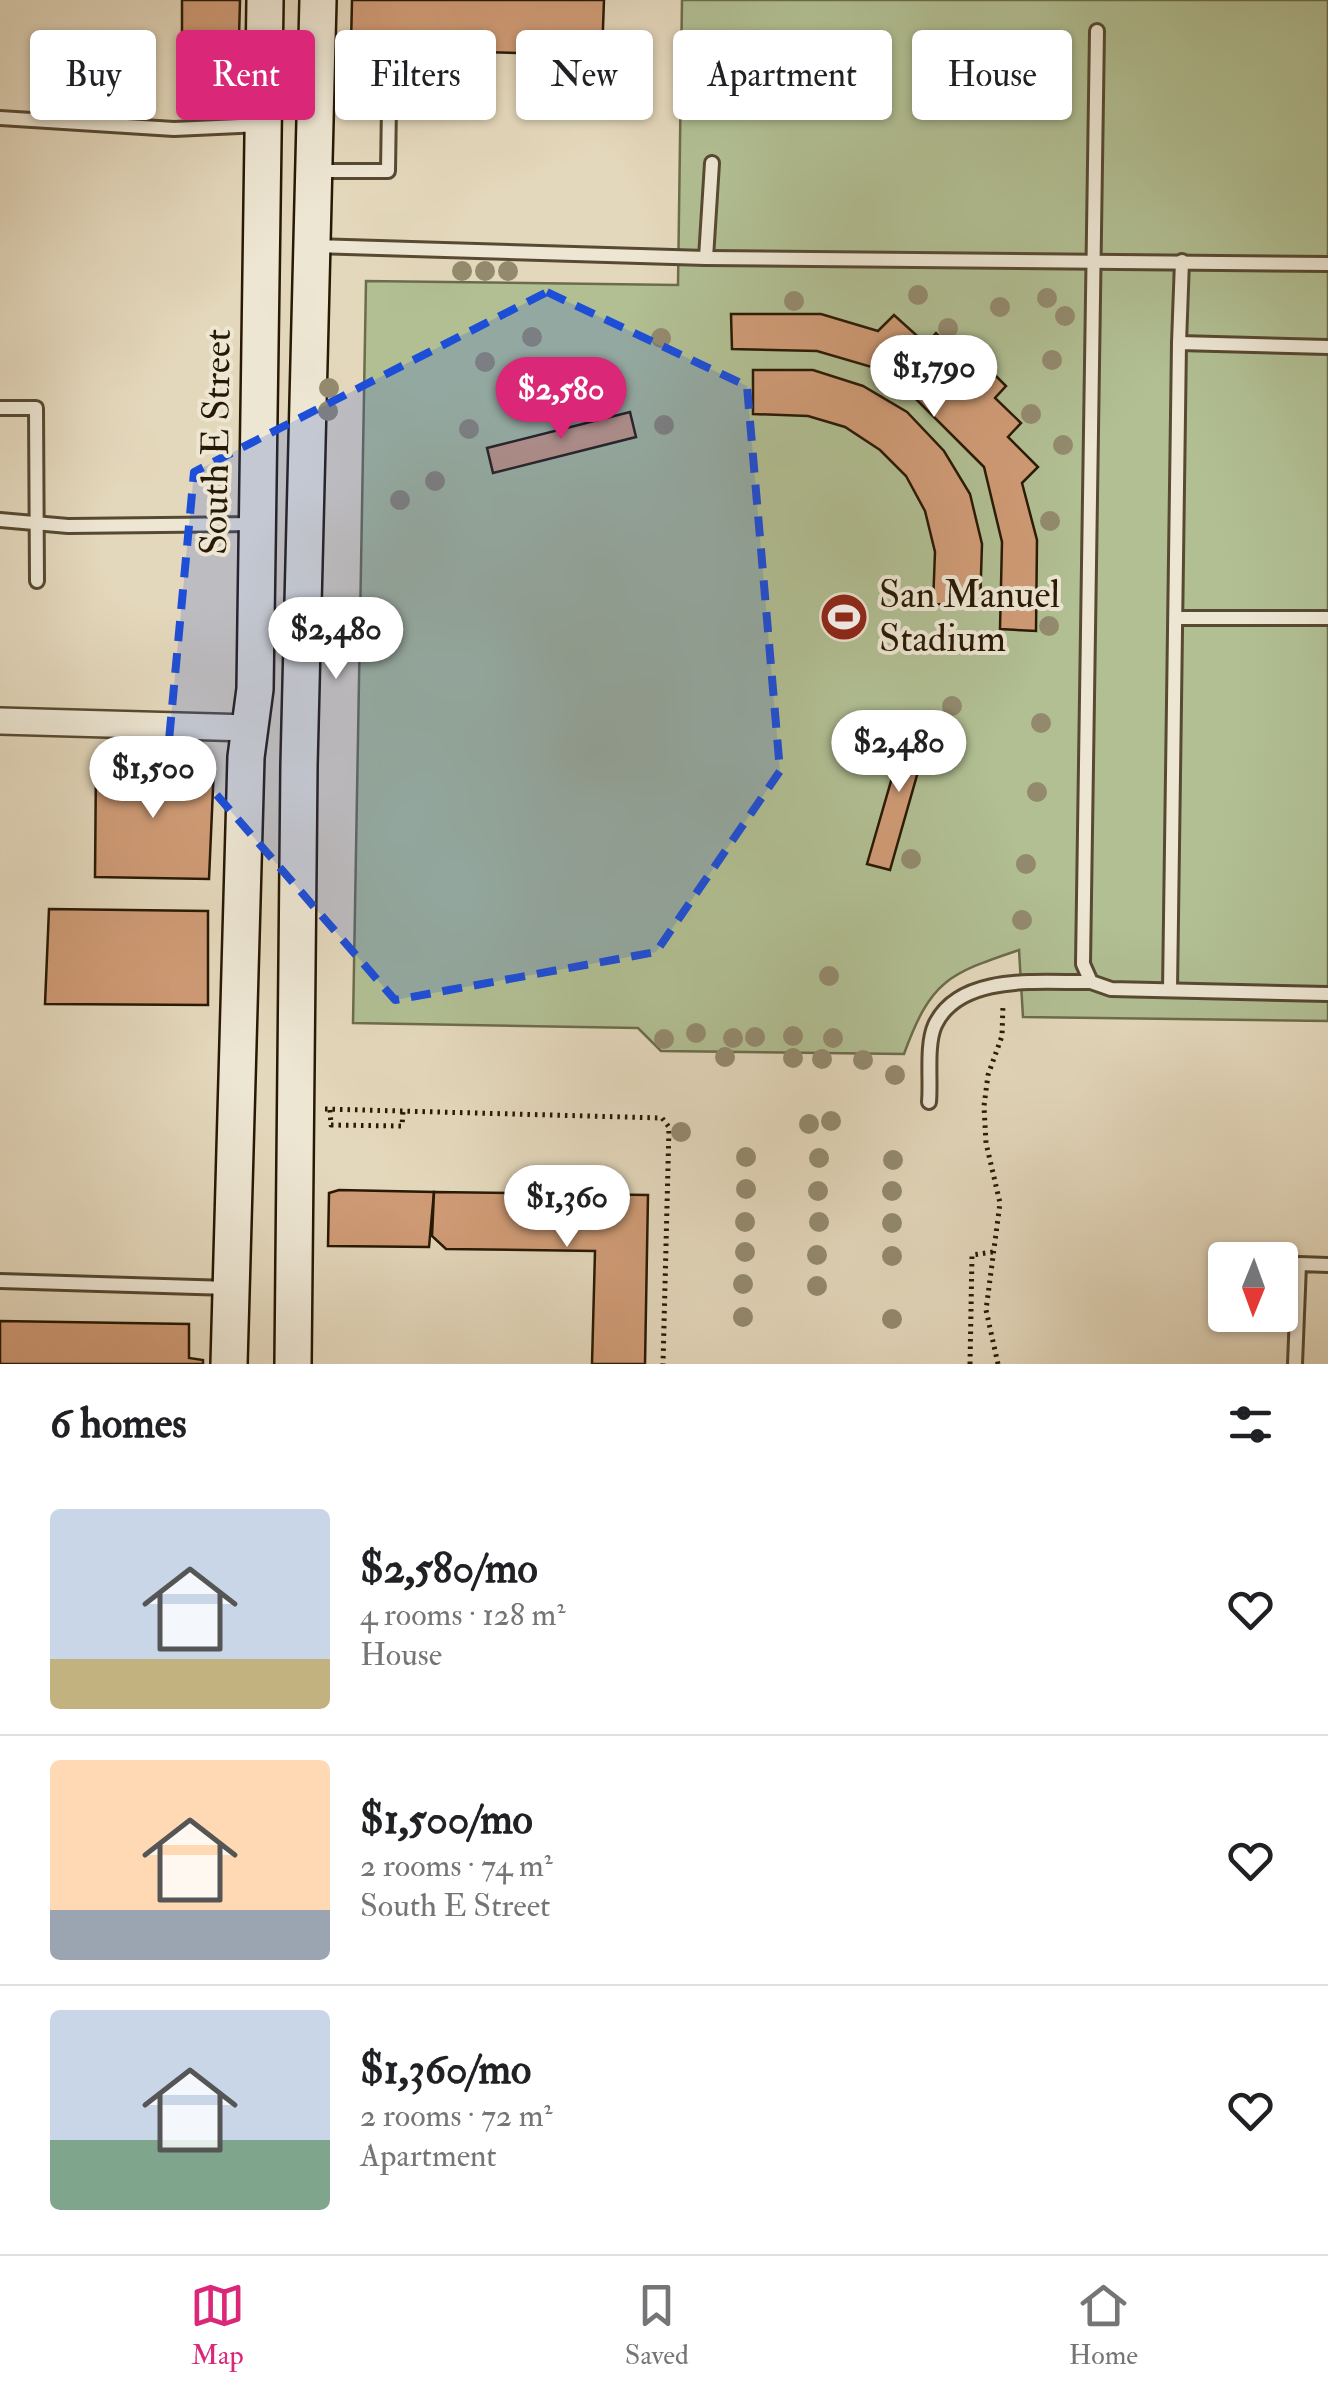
<!DOCTYPE html>
<meta charset="utf-8">
<style>
:root{--surface:#fff;--page:#f6f6f6;--text:#202124;--muted:#757577;--line:#e0e0e0;--accent:#db2777}
body{margin:0;font-family:"IM FELL Double Pica",serif;background:var(--page);color:var(--text);height:100vh;display:flex;flex-direction:column;font-size:38px;white-space:nowrap}
*{box-sizing:border-box;margin:0}
p{font-size:32px;color:var(--muted)}
.icon{flex:none;width:55px;height:55px;fill:none;stroke:currentColor;stroke-width:2;stroke-linecap:round;stroke-linejoin:round}
.map{position:relative;height:1364px;overflow:hidden}
.side{display:flex;flex-direction:column;background:var(--surface);flex:1}
.side>*{flex:none}
.top-card{position:absolute;left:30px;top:30px;width:1270px;height:90px;display:flex;gap:20px}
.needle{width:65px;rotate:181deg}
.tools{position:absolute;left:1208px;top:1242px;display:grid;gap:20px}
.tools a{display:grid;place-items:center;width:90px;height:90px;border-radius:10px;background:var(--surface);box-shadow:0 2px 8px #0004;font-size:50px}
.price{position:absolute;translate:-50% -85px;padding:0 22px;border-radius:35px;background:#fff;color:#222;font-size:32px;line-height:65px;filter:drop-shadow(0 2px 5px #0008)}
.price::after{content:'';position:absolute;left:50%;top:60px;width:30px;height:22px;margin-left:-15px;background:inherit;clip-path:polygon(0 0,100% 0,50% 100%)}
.price.on{background:var(--accent);color:#fff}
ul{padding:0;list-style:none}
li{display:flex;align-items:center;gap:30px;height:250px;padding:0 50px}
li+li{border-top:2px solid var(--line)}
li span{display:grid;place-items:center;flex:none;width:280px;height:200px;border-radius:10px;color:#555}
li>.icon{margin-inline-start:auto}
span .icon{width:120px;height:120px;fill:#fffc;stroke-width:1}
li b{font-size:42px}
h2{display:flex;justify-content:space-between;align-items:center;height:120px;padding:0 50px;font-size:42px}
.pill{padding:0 35px;border-radius:10px;background:var(--surface);box-shadow:0 2px 8px #0004;font-size:35px;line-height:90px}
.pill.on{background:var(--accent);color:#fff}
.dock{display:flex;justify-content:space-around;align-items:center;height:140px;border-top:2px solid var(--line);background:var(--surface);font-size:28px;color:var(--muted)}
.dock a{display:grid;justify-items:center;gap:5px}
.dock .on{color:var(--accent)}
.map>svg:first-child{display:block}
</style>
<div class="map">
<svg width="1328" height="1364" viewBox="0 0 1328 1364">
<rect width="100%" height="100%" fill="#e4d8bc"/>
<filter id="stains"><feTurbulence type="fractalNoise" baseFrequency=".002" numOctaves="4"/><feColorMatrix values="0 0 0 0 .2 0 0 0 0 .09 0 0 0 0 .02 0 0 0 .5 -.17"/></filter>
<radialGradient id="worn" r=".72"><stop offset=".6" stop-color="#630" stop-opacity="0"/><stop offset="1" stop-color="#630" stop-opacity=".3"/></radialGradient>
<path fill="#b1bf93" stroke="#6c6c4c" stroke-width="2.5" d="M682,0H1328V1021L1023,1017L1019,950C948,974 931,980 904,1054L661,1051L638,1028L353,1023L366,281L678,285Z"/>
<g fill="#cf9b76" stroke="#281904" stroke-width="2.5">
<polygon points="182,0 240,0 239,37 182,37"/>
<polygon points="352,0 604,0 602,55 439,51 438,93 350,91"/>
<polygon points="731,314 821,314 878,331 894,315 926,344 936,333 963,360 971,351 1006,386 995,398 1021,423 1008,437 1038,467 1022,483 1037,540 1036,631 1000,629 1002,542 984,467 889,372 817,351 732,349"/>
<polygon points="753,370 813,370 863,386 907,412 944,451 970,494 982,544 980,605 933,604 935,552 925,511 906,476 880,450 845,427 808,416 753,414"/>
<polygon points="630,412 636,437 493,473 487,448"/>
<polygon points="909,719 931,726 890,870 867,864"/>
<polygon points="96,763 214,766 209,879 95,877"/>
<polygon points="49,909 208,911 208,1005 45,1004"/>
<polygon points="339,1190 434,1192 429,1247 328,1246 329,1193"/>
<polygon points="434,1192 648,1195 645,1364 592,1364 595,1251 446,1249 432,1236"/>
<polygon points="0,1321 189,1324 189,1358 203,1360 203,1364 0,1364"/>
</g>
<g fill="none" stroke-linecap="round" stroke-linejoin="round">
<g stroke="#574932" stroke-width="18">
<g id="lane">
<polyline points="1097,31 1083,964 1091,982 1111,989 1328,994"/>
<polyline points="0,118 174,129 261,125"/>
<polyline points="316,171 388,171 389,105"/>
<polyline points="314,246 706,258 1328,264"/>
<polyline points="706,258 712,163"/>
<polyline points="1179,343 1182,261"/>
<polyline points="0,408 36,408 37,581"/>
<polyline points="0,520 68,526 255,524"/>
<polyline points="1177,618 1328,618"/>
<polyline points="1170,990 1179,343 1328,347"/>
<path d="M929,1102C931,1080 926,1045 935,1025C960,972 1043,983 1091,982"/>
<polyline points="0,1281 229,1288"/>
<polyline points="1295,1364 1299,1264 1328,1265"/>
</g>
</g>
<g stroke="#574932" stroke-width="30">
<polyline id="street" points="0,721 250,728"/>
</g>
<g stroke="#281904" stroke-width="40">
<g id="secondary">
<polyline points="229,1364 246,757 255,689 265,0"/>
<polyline points="293,1364 299,765 318,0"/>
</g>
</g>
<g stroke="#281904" stroke-width="5" stroke-dasharray="2.5 5" stroke-linecap="butt">
<polyline points="325,1109 662,1118 669,1127 663,1364"/>
<polyline points="330,1110 331,1125 402,1126 403,1111"/>
<polyline points="970,1364 972,1255 993,1252"/>
<polyline points="998,1364 986,1310 1000,1203 986,1143 984,1106 988,1075 1002,1036 1003,1004"/>
</g>
<use href="#lane" stroke="#ede6d3" stroke-width="12"/>
<use href="#street" stroke="#ede6d3" stroke-width="25"/>
<use href="#secondary" stroke="#ede6d3" stroke-width="35"/>
</g>
<g fill="#938a6e">
<circle cx="462" cy="271" r="10"/>
<circle cx="485" cy="271" r="10"/>
<circle cx="508" cy="271" r="10"/>
<circle cx="918" cy="295" r="10"/>
<circle cx="1047" cy="298" r="10"/>
<circle cx="794" cy="301" r="10"/>
<circle cx="1000" cy="307" r="10"/>
<circle cx="1065" cy="316" r="10"/>
<circle cx="948" cy="328" r="10"/>
<circle cx="532" cy="337" r="10"/>
<circle cx="661" cy="338" r="10"/>
<circle cx="1052" cy="360" r="10"/>
<circle cx="485" cy="362" r="10"/>
<circle cx="329" cy="388" r="10"/>
<circle cx="328" cy="411" r="10"/>
<circle cx="1031" cy="414" r="10"/>
<circle cx="664" cy="425" r="10"/>
<circle cx="469" cy="429" r="10"/>
<circle cx="1063" cy="445" r="10"/>
<circle cx="435" cy="481" r="10"/>
<circle cx="400" cy="500" r="10"/>
<circle cx="1050" cy="521" r="10"/>
<circle cx="1049" cy="626" r="10"/>
<circle cx="952" cy="706" r="10"/>
<circle cx="1041" cy="723" r="10"/>
<circle cx="1037" cy="792" r="10"/>
<circle cx="911" cy="859" r="10"/>
<circle cx="1026" cy="864" r="10"/>
<circle cx="1022" cy="920" r="10"/>
<circle cx="829" cy="976" r="10"/>
<circle cx="696" cy="1033" r="10"/>
<circle cx="793" cy="1036" r="10"/>
<circle cx="755" cy="1037" r="10"/>
<circle cx="733" cy="1038" r="10"/>
<circle cx="833" cy="1038" r="10"/>
<circle cx="664" cy="1039" r="10"/>
<circle cx="725" cy="1057" r="10"/>
<circle cx="793" cy="1058" r="10"/>
<circle cx="822" cy="1059" r="10"/>
<circle cx="863" cy="1060" r="10"/>
<circle cx="895" cy="1075" r="10"/>
<circle cx="831" cy="1121" r="10"/>
<circle cx="809" cy="1124" r="10"/>
<circle cx="681" cy="1132" r="10"/>
<circle cx="746" cy="1157" r="10"/>
<circle cx="819" cy="1158" r="10"/>
<circle cx="893" cy="1160" r="10"/>
<circle cx="746" cy="1189" r="10"/>
<circle cx="818" cy="1191" r="10"/>
<circle cx="892" cy="1191" r="10"/>
<circle cx="745" cy="1222" r="10"/>
<circle cx="819" cy="1222" r="10"/>
<circle cx="892" cy="1223" r="10"/>
<circle cx="745" cy="1252" r="10"/>
<circle cx="817" cy="1255" r="10"/>
<circle cx="892" cy="1256" r="10"/>
<circle cx="743" cy="1284" r="10"/>
<circle cx="817" cy="1286" r="10"/>
<circle cx="743" cy="1317" r="10"/>
<circle cx="892" cy="1319" r="10"/>
</g>
<path fill="#1d4ed8" fill-opacity="0.2" stroke="#1d4ed8" stroke-width="8" stroke-dasharray="20 12" stroke-linejoin="round" d="M547,292L747,386L780,771L656,952L395,1000L169,740L194,472Z"/>
<defs>
<g id="stadium-disc" transform="scale(2.5)"><circle r="9.5" fill="#8f2418" stroke="#ede6d3"/><path d="M0-5a6.5 5 0 1 0 0 10a6.5 5 0 1 0 0-10ZM-3.5-1.8h7v3.6h-7Z" fill="#fff"/></g>
</defs>
<g fill-rule="evenodd">
<use href="#stadium-disc" x="844" y="617"/>
</g>
<g text-anchor="middle" dominant-baseline="central" stroke-width="8" stroke-linejoin="round" paint-order="stroke">
<g font-size="38" fill="#281904" stroke="#ede6d3">
<text transform="translate(216 442) rotate(-89)">South E Street</text>
</g>
<g font-size="38" fill="#281904" stroke="#ede6d3" text-anchor="start">
<text x="879" y="595">San Manuel<tspan x="879" dy="44">Stadium</tspan></text>
</g>
</g>
<rect width="100%" height="100%" filter="url(#stains)"/>
<rect width="100%" height="100%" fill="url(#worn)"/>
</svg>
<div class="tools">
<a><svg class="needle" viewBox="-14 -14 28 28"><path d="M0-13l5 13h-10z" fill="#e53935"/><path d="M0 13l5-13h-10z" fill="#757577"/></svg></a>
</div>
<b class="price" style="left:934px;top:420px">$1,790</b>
<b class="price on" style="left:561px;top:442px">$2,580</b>
<b class="price" style="left:336px;top:682px">$2,480</b>
<b class="price" style="left:899px;top:795px">$2,480</b>
<b class="price" style="left:153px;top:821px">$1,500</b>
<b class="price" style="left:567px;top:1250px">$1,360</b>
<div class="top-card">
<a class="pill">Buy</a>
<a class="pill on">Rent</a>
<a class="pill">Filters</a>
<a class="pill">New</a>
<a class="pill">Apartment</a>
<a class="pill">House</a>
</div>
</div>
<section class="side">
<h2>6 homes<svg class="icon" aria-label="filters" viewBox="0 0 24 24"><path d="M4 7h16M4 17h16"/><circle cx="9" cy="7" r="2"/><circle cx="15" cy="17" r="2"/></svg></h2>
<ul>
<li><span style="background:linear-gradient(#c9d6e8 75%,#c2b280 0)"><svg class="icon" aria-label="home" viewBox="0 0 24 24"><path d="M3 11l9-7 9 7M6 9v11h12V9"/></svg></span><div><b>$2,580/mo</b><p>4 rooms · 128 m²</p><p>House</p></div><svg class="icon" aria-label="heart" viewBox="0 0 24 24"><path d="M12 20l-8-8c-3-5 5-10 8-4 3-6 11-1 8 4z"/></svg></li>
<li><span style="background:linear-gradient(#ffd9b3 75%,#9aa5b1 0)"><svg class="icon" aria-label="home" viewBox="0 0 24 24"><path d="M3 11l9-7 9 7M6 9v11h12V9"/></svg></span><div><b>$1,500/mo</b><p>2 rooms · 74 m²</p><p>South E Street</p></div><svg class="icon" aria-label="heart" viewBox="0 0 24 24"><path d="M12 20l-8-8c-3-5 5-10 8-4 3-6 11-1 8 4z"/></svg></li>
<li><span style="background:linear-gradient(#c9d6e8 65%,#7fa58c 0)"><svg class="icon" aria-label="home" viewBox="0 0 24 24"><path d="M3 11l9-7 9 7M6 9v11h12V9"/></svg></span><div><b>$1,360/mo</b><p>2 rooms · 72 m²</p><p>Apartment</p></div><svg class="icon" aria-label="heart" viewBox="0 0 24 24"><path d="M12 20l-8-8c-3-5 5-10 8-4 3-6 11-1 8 4z"/></svg></li>
</ul>
</section>
<nav class="dock">
<a class="on"><svg class="icon" aria-label="map" viewBox="0 0 24 24"><path d="M3 6l6-2 6 2 6-2v14l-6 2-6-2-6 2zM9 4v14M15 6v14"/></svg>Map</a>
<a><svg class="icon" aria-label="saved" viewBox="0 0 24 24"><path d="M7 4h10v16l-5-4-5 4z"/></svg>Saved</a>
<a><svg class="icon" aria-label="home" viewBox="0 0 24 24"><path d="M3 11l9-7 9 7M6 9v11h12V9"/></svg>Home</a>
</nav>
